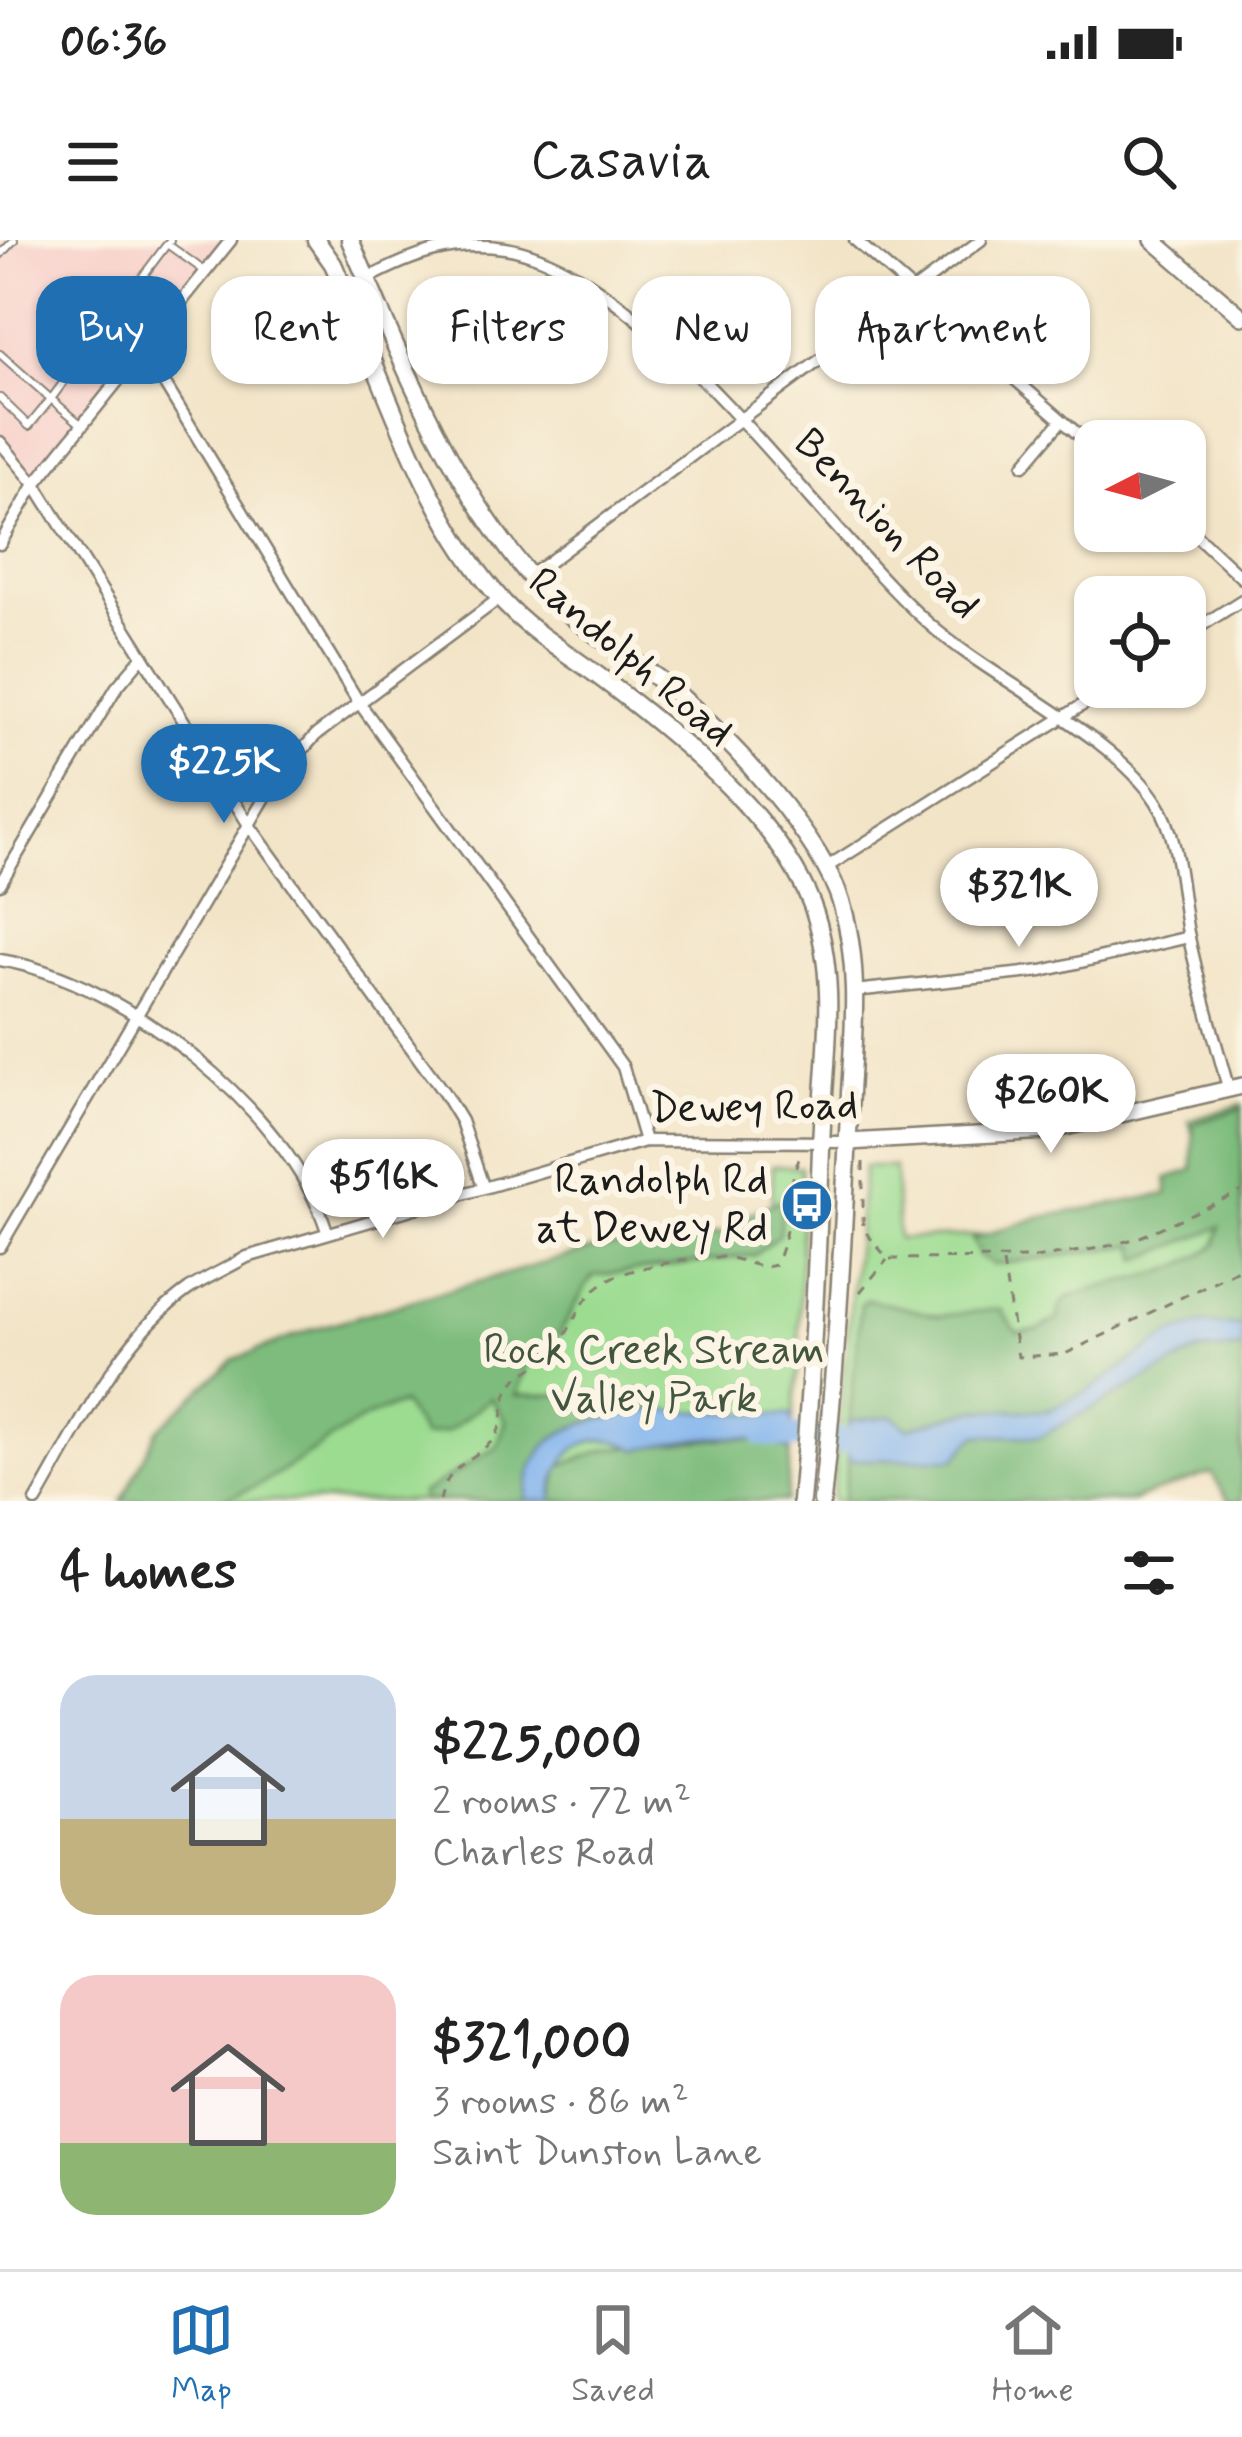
<!DOCTYPE html>
<meta charset="utf-8">
<style>
:root{--surface:#fff;--page:#f6f6f6;--text:#222;--muted:#767676;--line:#e0e0e0;--accent:#1f6fb2}
body{margin:0;font-family:Mynerve,sans-serif;background:var(--page);color:var(--text);height:100vh;display:flex;flex-direction:column;font-size:45px;white-space:nowrap}
*{box-sizing:border-box;margin:0}
p{font-size:39px;color:var(--muted)}
.icon{flex:none;width:66px;height:66px;fill:none;stroke:currentColor;stroke-width:2;stroke-linecap:round;stroke-linejoin:round}
.map{position:relative;height:1261px;overflow:hidden}
.side{display:flex;flex-direction:column;background:var(--surface);flex:1}
.side>*{flex:none}
.banner{position:absolute;left:36px;top:36px;width:1170px;height:108px;display:flex;gap:24px}
.needle{width:78px;rotate:264deg}
.fabs{position:absolute;left:1074px;top:180px;display:grid;gap:24px}
.fabs a{display:grid;place-items:center;width:132px;height:132px;border-radius:24px;background:var(--surface);box-shadow:0 3px 9px #0004;font-size:60px}
.price{position:absolute;translate:-50% -102px;padding:0 27px;border-radius:42px;background:#fff;color:#222;font-size:39px;line-height:78px;filter:drop-shadow(0 3px 6px #0008)}
.price::after{content:'';position:absolute;left:50%;top:72px;width:36px;height:27px;margin-left:-18px;background:inherit;clip-path:polygon(0 0,100% 0,50% 100%)}
.price.current{background:var(--accent);color:#fff}
ul{padding:0;list-style:none}
li{display:flex;align-items:center;gap:36px;height:300px;padding:0 60px}
li span{display:grid;place-items:center;flex:none;width:336px;height:240px;border-radius:36px;color:#555}
li>.icon{margin-inline-start:auto}
span .icon{width:144px;height:144px;fill:#fffc;stroke-width:1}
li b{font-size:51px}
h2{display:flex;justify-content:space-between;align-items:center;height:144px;padding:0 60px;font-size:51px}
.pill{padding:0 42px;border-radius:36px;background:var(--surface);box-shadow:0 3px 9px #0004;font-size:42px;line-height:108px}
.pill.current{background:var(--accent);color:#fff}
.status{display:flex;justify-content:space-between;align-items:center;height:84px;padding:0 60px;background:var(--surface);direction:ltr}
.status svg{height:33px;fill:currentColor}
header{display:flex;justify-content:space-between;align-items:center;height:156px;padding:0 60px;background:var(--surface);font-size:54px;font-weight:600}
.menu{display:flex;justify-content:space-around;align-items:center;height:168px;border-top:3px solid var(--line);background:var(--surface);font-size:33px;color:var(--muted)}
.menu a{display:grid;justify-items:center;gap:6px}
.menu .current{color:var(--accent)}
.map>svg:first-child{display:block}
</style>
<div class="status"><b>06:36</b><svg viewBox="0 0 49 12"><path d="M0 12V9h3v3zM5 12V6h3v6zM10 12V3h3v9zM15 12V0h3v12zM26 1h20v11H26zM47 4h2v5h-2z"/></svg></div>
<header><svg class="icon" aria-label="menu" viewBox="0 0 24 24"><path d="M4 6h16M4 12h16M4 18h16"/></svg>Casavia<svg class="icon" aria-label="search" viewBox="0 0 24 24"><circle cx="10" cy="10" r="6"/><path d="M15 15l6 6"/></svg></header>
<div class="map">
<svg width="1242" height="1261" viewBox="0 0 1242 1261">
<rect width="100%" height="100%" fill="#fcf5e5"/>
<filter id="ink" filterUnits="userSpaceOnUse"><feTurbulence type="fractalNoise" baseFrequency=".00833" numOctaves="2"/><feDisplacementMap in="SourceGraphic" scale="24" xChannelSelector="R" yChannelSelector="G"/><feConvolveMatrix kernelMatrix="1 2 1 2 8 2 1 2 1" color-interpolation-filters="sRGB"/></filter>
<filter id="wash" filterUnits="userSpaceOnUse"><feTurbulence type="fractalNoise" baseFrequency=".004" numOctaves="4" result="noise"/><feDisplacementMap in="SourceGraphic" scale="48" xChannelSelector="R" yChannelSelector="G"/><feGaussianBlur stdDeviation="2.7" result="paint"/><feColorMatrix in="noise" values="0 0 0 0 0 0 0 0 0 0 0 0 0 0 0 0 0 1.4 0 .05"/><feComposite in="paint" operator="in"/></filter>
<g filter="url(#wash)">
<rect width="100%" height="100%" fill="#f2e4c7"/>
<polygon fill="#f7d0ca" points="0,0 231,0 35,244 0,202"/>
<g fill="#9cdc91" stroke="#5c7c56" stroke-width="3">
<polygon points="1242,864 1242,1261 1213,1221 1133,1261 832,1261 864,927 895,927 898,999 1004,994 1208,953 1189,881"/>
<polygon points="773,925 801,927 802,950 799,1122 793,1175 777,1177 769,1261 143,1261 591,1018 770,1002"/>
</g>
<g fill="#7dbc7b" stroke="#4c6c4c" stroke-width="3">
<path d="M1242,868V1086C1146,1080 1124,1148 1044,1171C1023,1177 1000,1168 979,1170C956,1171 932,1184 908,1188L892,1176L849,1181L861,1064L868,1059L939,1076L1000,1069L1017,1092L1037,1090L1058,1079C1059,1069 1061,1060 1072,1056C1123,1037 1167,1041 1216,1005L1220,987L1139,1020L1136,1005L994,1025L979,1015L972,999L1037,978L1167,954V938L1193,930V884Z"/>
<path d="M783,959L779,995L755,1015L593,1036C572,1064 561,1108 528,1120L516,1155L655,1154L652,1170C591,1181 529,1183 526,1261H423L421,1254L497,1207L506,1181L491,1158L447,1192L424,1196L402,1164C334,1182 286,1245 215,1261C186,1261 151,1261 122,1261L158,1189L233,1120L310,1090L593,1009L742,991L749,974Z"/>
<polygon points="1242,1108 1242,1261 1229,1261 1211,1233 1129,1261 843,1261 848,1220 954,1219 976,1195 1039,1197 1197,1112"/>
<polygon points="731,1198 772,1202 790,1211 786,1261 552,1261 559,1226 607,1209"/>
</g>
<g fill="#81b4ee" stroke="#4e6885" stroke-width="3">
<polygon points="1203,1084 1242,1086 1242,1108 1196,1112 1039,1197 976,1195 955,1219 848,1220 849,1181 892,1176 908,1188 976,1170 1047,1171 1090,1150 1171,1094"/>
<path d="M652,1170L793,1175L790,1211C744,1188 687,1198 638,1210C593,1185 554,1209 552,1261H526C529,1183 591,1181 652,1170Z"/>
</g>
<g fill="none" stroke-linecap="round" stroke-linejoin="round">
<polyline stroke="#81b4ee" stroke-width="24" points="763,1194 878,1203"/>
</g>
</g>
<g filter="url(#ink)">
<g fill="none" stroke-linecap="round" stroke-linejoin="round">
<g stroke="#878072" stroke-width="10">
<g id="lane">
<polyline points="167,4 206,32"/>
<polyline points="0,15 14,0"/>
<polyline points="0,114 51,159 29,186 0,158"/>
<polyline points="82,185 51,159 170,0"/>
</g>
</g>
<g stroke="#878072" stroke-width="15">
<g id="street">
<polyline points="855,0 1095,209"/>
<path d="M367,39C412,15 453,0 505,8C650,32 817,284 928,383C992,440 1111,493 1156,561C1180,597 1180,651 1188,693C1199,746 1215,799 1229,851"/>
<polyline points="144,110 358,461 623,827 645,901"/>
<polyline points="0,202 35,244 249,585 444,853 461,881 483,946"/>
<polyline points="1024,225 1061,181"/>
<polyline points="1185,285 1242,338"/>
<polyline points="0,304 35,244 231,0"/>
<polyline points="530,336 981,0"/>
<polyline points="1185,396 1242,360"/>
<polyline points="827,627 1111,447"/>
<polyline points="0,644 116,448 143,416"/>
<path d="M0,720C123,740 289,871 327,991"/>
<polyline points="854,751 1042,731 1189,697"/>
<polyline points="0,1007 276,539 316,495 500,358"/>
<path d="M36,1261C79,1188 118,1099 189,1049C207,1037 228,1028 247,1017L645,901L848,902"/>
</g>
</g>
<g stroke="#878072" stroke-width="20">
<g id="secondary">
<polyline points="1153,0 1242,77"/>
<polyline points="848,902 1048,891 1242,846"/>
</g>
</g>
<g stroke="#878072" stroke-width="21">
<g id="primary">
<path d="M316,0L333,24C384,138 419,268 504,363C531,392 565,411 597,435C671,490 778,576 812,665C841,743 823,827 821,908C817,1026 812,1143 801,1261"/>
<path d="M350,0C401,119 445,233 528,334C567,381 622,410 669,447C724,491 823,599 842,665C862,732 852,804 849,872C843,1002 836,1131 822,1261"/>
</g>
</g>
<g stroke="#878072" stroke-width="3" stroke-dasharray="9 9" stroke-linecap="butt">
<polyline points="863,922 863,989 888,1019 1035,1018 1100,1008 1138,998 1242,951"/>
<polyline points="1003,1023 1018,1117 1065,1114 1242,1028"/>
<polyline points="860,1052 887,1020"/>
<path d="M440,1261C447,1225 469,1224 492,1201C505,1187 501,1165 509,1149C517,1133 539,1126 551,1114C579,1084 578,1048 622,1034C652,1024 691,1018 722,1017C740,1017 759,1031 775,1025C793,990 785,951 799,919H805"/>
</g>
<use href="#lane" stroke="#fff" stroke-width="6"/>
<use href="#street" stroke="#fff" stroke-width="10"/>
<use href="#secondary" stroke="#fff" stroke-width="15"/>
<use href="#primary" stroke="#fff" stroke-width="16"/>
</g>
</g>
<defs>
<g id="bus-disc" transform="scale(2.7)"><circle r="9.5" fill="#1f6fb2" stroke="#fcf5e5"/><path d="M-5-6H5V4H4V6H2V4H-2V6H-4V4H-5ZM-3.5-4V0h7V-4ZM-3.5 1.2v1.5H-2V1.2ZM2 1.2v1.5H3.5V1.2Z" fill="#fff"/></g>
</defs>
<g fill-rule="evenodd">
<use href="#bus-disc" x="807" y="965"/>
</g>
<g text-anchor="middle" dominant-baseline="central" stroke-width="12" stroke-linejoin="round" paint-order="stroke">
<g font-size="42" fill="#1c1c1c" stroke="#fcf5e5">
<text transform="translate(886 285) rotate(46)">Bennion Road</text>
<text transform="translate(630 418) rotate(40)">Randolph Road</text>
<text transform="translate(754 868) rotate(-1)">Dewey Road</text>
</g>
<g font-size="42" fill="#1c1c1c" stroke="#fcf5e5" text-anchor="end">
<text x="768" y="941">Randolph Rd<tspan x="768" dy="48">at Dewey Rd</tspan></text>
</g>
<g font-size="42" fill="#42563f" stroke="#fcf5e5">
<text x="654" y="1111">Rock Creek Stream<tspan x="654" dy="48">Valley Park</tspan></text>
</g>
</g>
</svg>
<div class="fabs">
<a><svg class="needle" viewBox="-14 -14 28 28"><path d="M0-13l5 13h-10z" fill="#e53935"/><path d="M0 13l5-13h-10z" fill="#767676"/></svg></a>
<a><svg class="icon" aria-label="locate" viewBox="0 0 24 24"><circle cx="12" cy="12" r="6"/><path d="M12 2v4M12 18v4M2 12h4M18 12h4"/></svg></a>
</div>
<b class="price current" style="left:224px;top:586px">$225K</b>
<b class="price" style="left:1019px;top:710px">$321K</b>
<b class="price" style="left:1051px;top:916px">$260K</b>
<b class="price" style="left:383px;top:1001px">$516K</b>
<div class="banner">
<a class="pill current">Buy</a>
<a class="pill">Rent</a>
<a class="pill">Filters</a>
<a class="pill">New</a>
<a class="pill">Apartment</a>
</div>
</div>
<section class="side">
<h2>4 homes<svg class="icon" aria-label="filters" viewBox="0 0 24 24"><path d="M4 7h16M4 17h16"/><circle cx="9" cy="7" r="2"/><circle cx="15" cy="17" r="2"/></svg></h2>
<ul>
<li><span style="background:linear-gradient(#c9d6e8 60%,#c2b280 0)"><svg class="icon" aria-label="home" viewBox="0 0 24 24"><path d="M3 11l9-7 9 7M6 9v11h12V9"/></svg></span><div><b>$225,000</b><p>2 rooms · 72 m²</p><p>Charles Road</p></div></li>
<li><span style="background:linear-gradient(#f6c9c9 70%,#8fb573 0)"><svg class="icon" aria-label="home" viewBox="0 0 24 24"><path d="M3 11l9-7 9 7M6 9v11h12V9"/></svg></span><div><b>$321,000</b><p>3 rooms · 86 m²</p><p>Saint Dunston Lane</p></div></li>
</ul>
</section>
<nav class="menu">
<a class="current"><svg class="icon" aria-label="map" viewBox="0 0 24 24"><path d="M3 6l6-2 6 2 6-2v14l-6 2-6-2-6 2zM9 4v14M15 6v14"/></svg>Map</a>
<a><svg class="icon" aria-label="saved" viewBox="0 0 24 24"><path d="M7 4h10v16l-5-4-5 4z"/></svg>Saved</a>
<a><svg class="icon" aria-label="home" viewBox="0 0 24 24"><path d="M3 11l9-7 9 7M6 9v11h12V9"/></svg>Home</a>
</nav>
